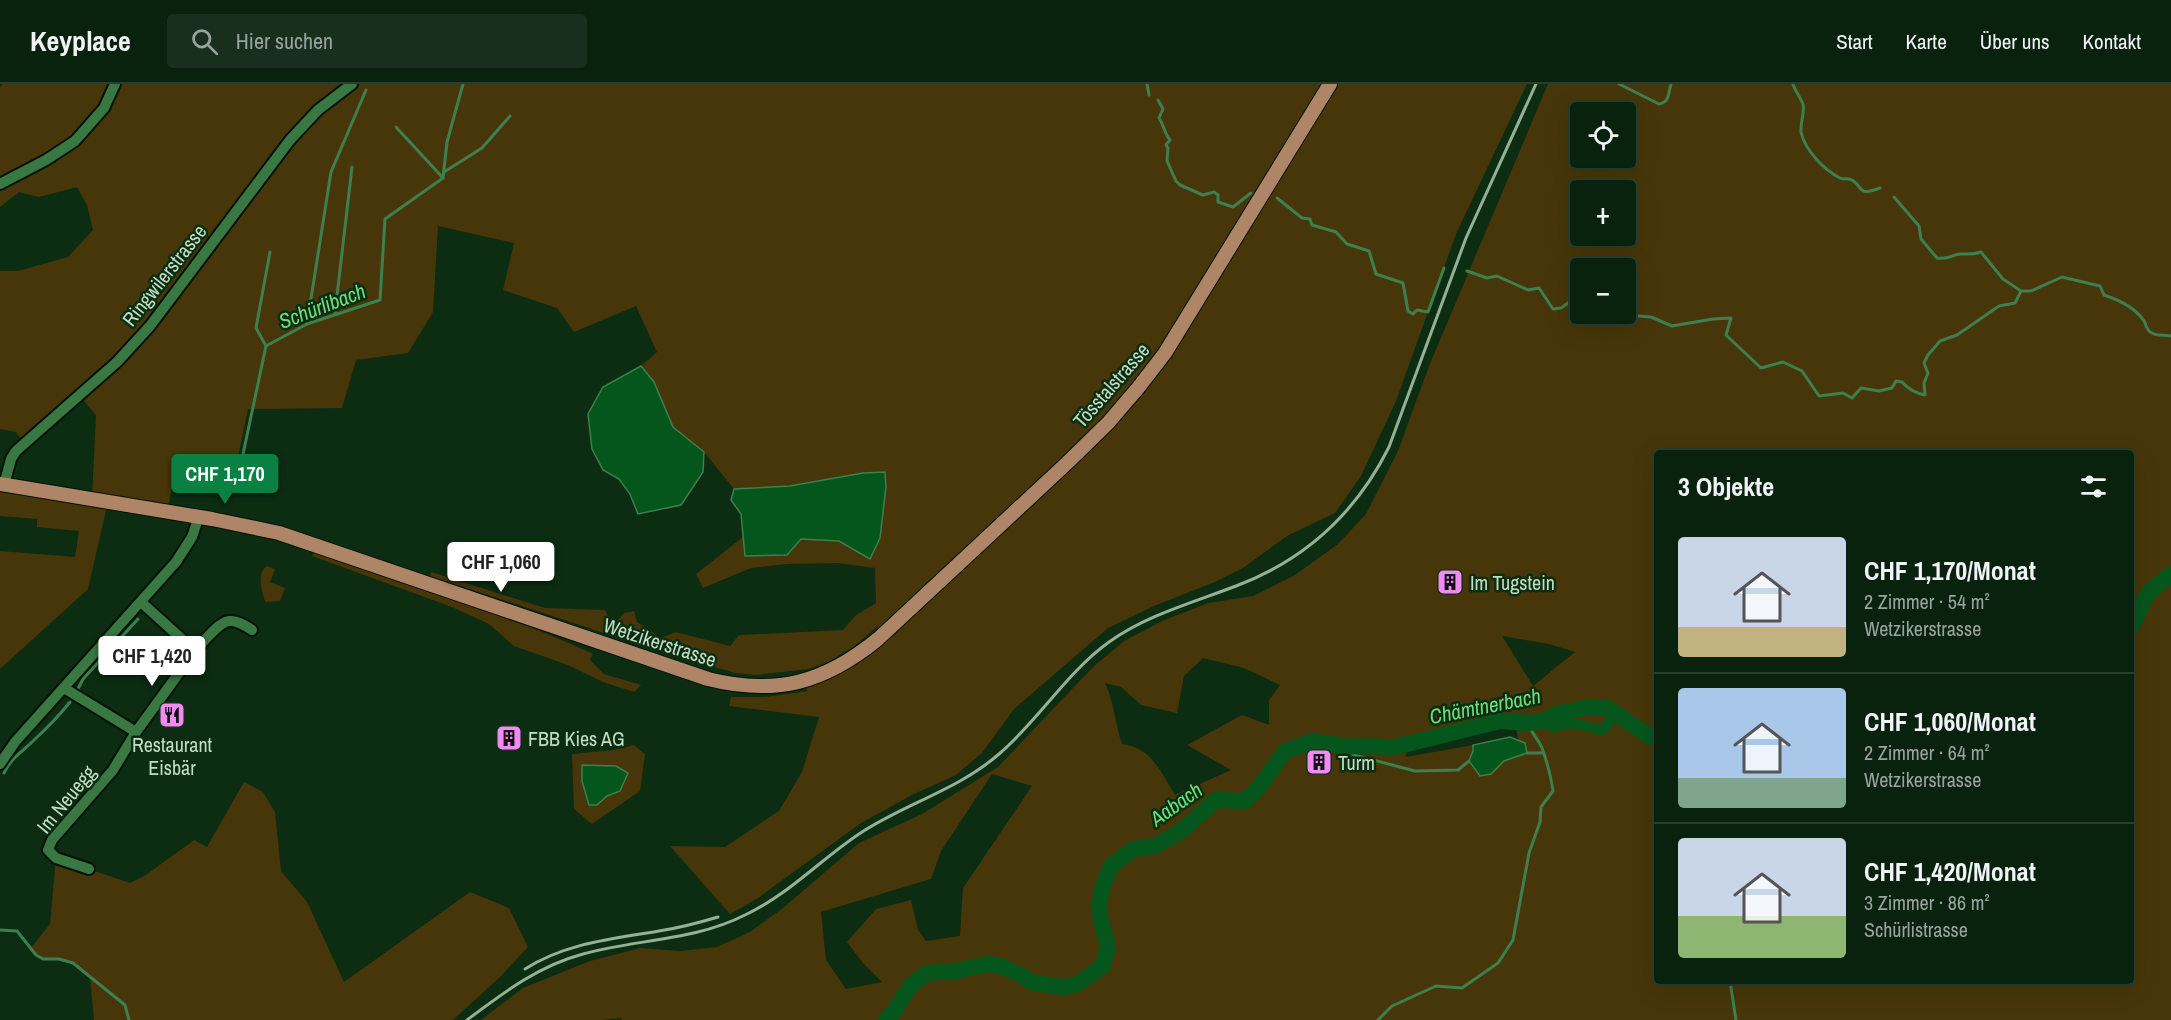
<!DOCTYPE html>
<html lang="de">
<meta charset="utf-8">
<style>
:root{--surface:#09220e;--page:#172f1c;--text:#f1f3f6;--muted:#99a49e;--line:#293f2e;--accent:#0b8043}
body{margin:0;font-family:"Archivo Narrow",sans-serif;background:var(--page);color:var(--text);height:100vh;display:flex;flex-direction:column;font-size:22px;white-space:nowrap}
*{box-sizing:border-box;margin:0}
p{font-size:20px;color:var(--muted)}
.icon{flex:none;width:33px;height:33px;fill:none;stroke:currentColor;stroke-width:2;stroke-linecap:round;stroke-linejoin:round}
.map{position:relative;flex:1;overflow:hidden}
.details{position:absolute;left:1654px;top:366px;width:480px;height:534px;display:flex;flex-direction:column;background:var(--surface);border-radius:6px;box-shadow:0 6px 24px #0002,0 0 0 2px var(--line)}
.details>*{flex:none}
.controls{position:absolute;left:1570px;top:18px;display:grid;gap:12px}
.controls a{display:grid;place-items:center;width:66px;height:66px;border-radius:6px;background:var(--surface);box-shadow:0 6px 24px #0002,0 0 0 2px var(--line);font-size:30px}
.price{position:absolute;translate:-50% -51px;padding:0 14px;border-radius:6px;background:#fff;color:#222;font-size:20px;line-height:39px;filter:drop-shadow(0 2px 3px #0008)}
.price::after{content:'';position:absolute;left:50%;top:36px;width:18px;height:14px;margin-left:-9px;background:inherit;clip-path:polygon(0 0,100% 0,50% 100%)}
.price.active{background:var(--accent);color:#fff}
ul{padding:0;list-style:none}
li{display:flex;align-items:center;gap:18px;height:150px;padding:0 24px}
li+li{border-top:2px solid var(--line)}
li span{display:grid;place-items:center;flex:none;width:168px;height:120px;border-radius:6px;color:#555}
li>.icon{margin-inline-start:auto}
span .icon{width:72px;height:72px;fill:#fffc;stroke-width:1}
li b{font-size:26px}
h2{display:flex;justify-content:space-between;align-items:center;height:72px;padding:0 24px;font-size:26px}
header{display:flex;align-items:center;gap:36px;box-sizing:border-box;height:84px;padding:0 30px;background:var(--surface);border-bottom:2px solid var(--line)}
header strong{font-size:28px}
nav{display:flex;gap:33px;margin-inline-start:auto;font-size:21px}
.search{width:420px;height:54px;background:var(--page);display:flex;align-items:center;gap:15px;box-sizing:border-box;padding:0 21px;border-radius:6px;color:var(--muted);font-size:22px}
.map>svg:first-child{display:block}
</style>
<header>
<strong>Keyplace</strong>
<div class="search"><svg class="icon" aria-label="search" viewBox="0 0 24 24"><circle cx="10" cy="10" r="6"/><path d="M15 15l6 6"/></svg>Hier suchen</div>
<nav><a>Start</a><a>Karte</a><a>Über uns</a><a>Kontakt</a></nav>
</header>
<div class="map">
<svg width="2171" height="936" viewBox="0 0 2171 936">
<rect width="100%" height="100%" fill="#0c2d12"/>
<g fill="#473609" fill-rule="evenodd">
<polygon points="3,0 1527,0 1456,150 1396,317 1361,392 1335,429 1287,452 1243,484 1215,498 1154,522 1108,544 1014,625 982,669 956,691 912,711 861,739 758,814 730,830 670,762 725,763 779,727 802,688 819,633 729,622 731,613 765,613 808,607 802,597 877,555 878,542 853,563 828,578 808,585 756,591 735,589 659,567 430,492 431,488 545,524 605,526 613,542 624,529 634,527 637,538 661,554 676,548 730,562 739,551 843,546 856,531 876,519 875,484 837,479 788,480 751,484 703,504 696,490 743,453 746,472 787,471 801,455 839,457 885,388 863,389 790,402 734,405 704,368 673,343 654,298 641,282 657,268 636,222 574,248 557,224 503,206 514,159 438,142 433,228 408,269 356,276 342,324 248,325 236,383 177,380 167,427 107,422 88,505 0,585 0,467 75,473 79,447 37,443 37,435 0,432 0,400 92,413 96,331 79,311 24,360 16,348 0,345 0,187 18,187 68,173 93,146 87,121 77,103 39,113 19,108 0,123 0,3"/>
<path d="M1548,0H2171V936H621L622,934L602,936H481L523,904L590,877L640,864L680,867L717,863L750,848L783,824L859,759L922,730L998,683L1093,583L1124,557L1162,537L1208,519L1253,512L1295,491L1338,460L1366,430L1398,367L1429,282ZM1581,28H1626V74H1581ZM1581,106H1626V152H1581ZM1581,184H1626V230H1581ZM1658,369H2132V897H1658ZM1502,552L1549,560L1575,568L1533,602ZM1203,574L1244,584L1280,601L1269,616V641L1242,631L1187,661L1231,686L1175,711C1161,688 1152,664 1122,660C1115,639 1114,618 1105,599L1121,603L1141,621L1177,629L1184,592ZM1489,637H1515L1521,672L1504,677L1491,690L1473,666V661L1406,673L1407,661ZM992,690L1032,702L963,804L960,852L926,857L918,846L911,816L876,825L847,858L863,879L882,898L846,905L826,876L821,828L931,795L941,767Z"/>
<path d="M315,468C408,500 503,528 593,570L590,576L604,590L641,601L634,608L603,598L568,581L514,562L489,540L452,523L312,472Z"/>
<path d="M267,482L275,485L270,498L285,504L280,517L265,518C262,505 256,490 267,482Z"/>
<polygon points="634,661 645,670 640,707 592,740 574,725 572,670 614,666"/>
<path d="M244,698L263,708L275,728L281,787L307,818L344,898L470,808L509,824L528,863L500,893L453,936H94L90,894C84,889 78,882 70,879C54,872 42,881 31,864L50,840L56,774L130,799L146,791L194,756L207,763Z"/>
</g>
<g fill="#05561c" stroke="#3d7f4e" stroke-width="1.5">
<polygon points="641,282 654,298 673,343 704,368 703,388 681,421 638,430 630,410 619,395 603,386 592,365 588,330 603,303"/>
<polygon points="885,388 886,403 880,454 870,475 839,457 801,455 787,471 745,472 741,430 731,416 734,405 790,402 863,389"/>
<polygon points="1510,653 1525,659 1527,669 1504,677 1491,690 1480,692 1469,677 1473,667 1473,661"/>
<polygon points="582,681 616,682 628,689 620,707 607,712 597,721 589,721 582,697"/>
</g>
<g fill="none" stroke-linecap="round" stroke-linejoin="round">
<g stroke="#3d7f4e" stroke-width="3">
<polyline points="1147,0 1149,11"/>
<path d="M1619,0L1659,20C1670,18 1668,9 1671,0"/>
<path d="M1793,0C1795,7 1801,14 1803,20C1805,29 1800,39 1801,48C1805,66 1824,86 1840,94C1844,96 1844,94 1849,95C1865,100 1854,114 1880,104"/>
<path d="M1158,16L1163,25L1159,34C1164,41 1164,49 1170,56L1166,61L1168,64L1167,77L1176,97L1180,101L1203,111L1214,108L1218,111V118L1233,123L1251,109"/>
<polyline points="396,43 443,94"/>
<polyline points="444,88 482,64 510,32"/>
<path d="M1894,113L1919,142L1921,155L1937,174C1950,176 1952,170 1961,170C1970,170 1973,171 1981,168L2003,195L2021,207H2031L2062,193L2100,202L2104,211C2119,216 2135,223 2144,237C2147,242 2146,246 2152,249C2158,253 2164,250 2171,252"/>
<polyline points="1277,114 1302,134 1310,135 1312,141 1336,148 1347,160 1369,167 1376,190 1403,199 1408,227 1413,230 1417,226 1428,228 1444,184"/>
<polyline points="1467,187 1487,194 1497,192 1528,206 1539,204 1553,225 1561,224 1575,214 1580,216"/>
<polyline points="335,229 352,83"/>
<path d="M1613,230L1651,233L1672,242L1713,235L1731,234L1726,251L1761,284L1783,278L1802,287L1819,312L1843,309L1852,314L1861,304L1879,307L1892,304L1896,297L1902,298C1908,305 1915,309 1925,311L1924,299L1928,289L1924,279L1928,271L1940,257L1957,251L1999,222L2015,219L2021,207"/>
<polyline points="307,240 331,88 366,6"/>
<polyline points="266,262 256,244 270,168"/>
<polyline points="239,389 266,262 307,240 380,216 385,135 443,94 447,58 463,0"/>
<polyline points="78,605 83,595 138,535"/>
<polyline points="1344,662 1354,671 1415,687 1458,686 1469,677"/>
<polyline points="1527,669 1543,669"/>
<path d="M4,689C11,674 22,668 33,657C46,645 59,632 70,618"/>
<polyline points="0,846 17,847 36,871 43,875 59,875 73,879 125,921 129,936"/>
<polyline points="1730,897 1736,936"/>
<path d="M1378,936L1392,922L1436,902L1462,904L1498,879L1513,856L1529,769L1540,738L1541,723L1553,707C1551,692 1547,678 1542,664C1539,656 1531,649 1528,639"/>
</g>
<path stroke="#05561c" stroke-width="10" d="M1544,637L1555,644C1568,635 1588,643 1601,646L1604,645L1616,628"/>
<g stroke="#05561c" stroke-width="16">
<polyline points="2132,541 2148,509 2171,490"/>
<polyline points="886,936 894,927 911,901 927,889 957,887 988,880 1001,882 1019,890 1034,899 1065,903 1077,900 1103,882 1108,862 1101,837 1099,822 1102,804 1111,782 1133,765 1155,762 1180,748 1216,716 1245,717 1260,702 1285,667 1312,657 1344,662 1395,663 1500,637 1528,639 1544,637 1556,630 1584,624 1608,624 1649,652 1658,655"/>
</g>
<g stroke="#021304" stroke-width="14">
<g id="minor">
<polyline points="0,100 46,76 75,57 104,24 115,0"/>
<polyline points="4,401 11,375 16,367 117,278 150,242 290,56 318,26 352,0"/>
<path d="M195,567C204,558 217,539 229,537C237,536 246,542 252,546"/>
<polyline points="64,604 136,648 195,567 141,518"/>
<polyline points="0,680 15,658 176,478 192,453 199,432"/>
<polyline points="89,785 56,774 48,766 52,756 113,686 136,648"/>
</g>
</g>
<g stroke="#021304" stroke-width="16">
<path id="major" d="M0,400L212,435L279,449L708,595C776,612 824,599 878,555L1067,379L1108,339L1138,304L1165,269L1330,0"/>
</g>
<use href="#minor" stroke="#397842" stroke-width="10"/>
<use href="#major" stroke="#af8568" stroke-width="14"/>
<g stroke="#92b195" stroke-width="3">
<path d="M525,885C566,859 612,855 659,847C679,844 698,839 718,833"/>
<path d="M467,936C503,909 538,882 583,870C637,855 694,857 745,831C788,811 820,776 859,750C904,720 958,706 999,670C1039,636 1066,589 1109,558C1147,531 1192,519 1236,502C1305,476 1356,429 1389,363L1466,154L1536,0"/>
</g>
</g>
<defs>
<g id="building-square" transform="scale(1.35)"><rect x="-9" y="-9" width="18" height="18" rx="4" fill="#f28af3" stroke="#0c2d12"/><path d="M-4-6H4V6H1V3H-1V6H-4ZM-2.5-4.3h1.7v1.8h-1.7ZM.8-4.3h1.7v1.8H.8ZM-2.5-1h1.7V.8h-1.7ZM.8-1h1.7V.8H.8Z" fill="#111"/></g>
<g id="restaurant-square" transform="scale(1.35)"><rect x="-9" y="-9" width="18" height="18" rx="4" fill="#f28af3" stroke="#0c2d12"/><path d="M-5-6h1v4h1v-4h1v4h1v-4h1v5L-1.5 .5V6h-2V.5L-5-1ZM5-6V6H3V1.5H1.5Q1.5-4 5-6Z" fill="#111"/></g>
</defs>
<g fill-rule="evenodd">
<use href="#building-square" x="1450" y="498"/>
<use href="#restaurant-square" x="172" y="631"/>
<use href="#building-square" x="509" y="654"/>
<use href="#building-square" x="1319" y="678"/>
</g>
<g text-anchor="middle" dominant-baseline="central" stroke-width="5" stroke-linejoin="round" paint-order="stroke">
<g font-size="20" fill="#c0dfc2" stroke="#0c2d12">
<text transform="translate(164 191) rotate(-52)">Ringwilerstrasse</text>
<text transform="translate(1111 301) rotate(-49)">Tösstalstrasse</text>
<text transform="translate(660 558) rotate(18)">Wetzikerstrasse</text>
<text transform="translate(66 715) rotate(-51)">Im Neuegg</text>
</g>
<g font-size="20" fill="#c0dfc2" stroke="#0c2d12" text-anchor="start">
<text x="1470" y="498">Im Tugstein</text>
<text x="528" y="654">FBB Kies AG</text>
<text x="172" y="660" text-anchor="middle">Restaurant<tspan x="172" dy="23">Eisbär</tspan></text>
<text x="1338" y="678">Turm</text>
</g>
<g font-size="21" font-style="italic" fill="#6adf7c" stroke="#0c2d12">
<text transform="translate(322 222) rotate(-21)">Schürlibach</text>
<text transform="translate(1485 622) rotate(-11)">Chämtnerbach</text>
<text transform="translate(1176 720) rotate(-35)">Aabach</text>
</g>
</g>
</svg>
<div class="controls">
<a><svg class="icon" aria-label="locate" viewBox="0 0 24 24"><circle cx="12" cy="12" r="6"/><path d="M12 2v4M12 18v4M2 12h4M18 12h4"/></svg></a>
<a>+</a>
<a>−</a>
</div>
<b class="price active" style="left:225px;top:421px">CHF 1,170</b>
<b class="price" style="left:501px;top:509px">CHF 1,060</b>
<b class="price" style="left:152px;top:603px">CHF 1,420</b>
<section class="details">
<h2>3 Objekte<svg class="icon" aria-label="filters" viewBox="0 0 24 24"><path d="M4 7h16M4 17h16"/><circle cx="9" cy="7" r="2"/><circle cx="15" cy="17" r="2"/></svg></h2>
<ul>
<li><span style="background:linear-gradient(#c9d6e8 75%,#c2b280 0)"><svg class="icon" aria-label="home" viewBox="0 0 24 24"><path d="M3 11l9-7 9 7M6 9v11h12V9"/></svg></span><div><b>CHF 1,170/Monat</b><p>2 Zimmer · 54 m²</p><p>Wetzikerstrasse</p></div></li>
<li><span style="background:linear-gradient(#a9c7e8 75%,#7fa58c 0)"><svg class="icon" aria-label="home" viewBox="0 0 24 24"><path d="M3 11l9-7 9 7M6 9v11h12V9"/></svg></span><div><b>CHF 1,060/Monat</b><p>2 Zimmer · 64 m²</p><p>Wetzikerstrasse</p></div></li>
<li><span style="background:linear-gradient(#c9d6e8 65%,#8fb573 0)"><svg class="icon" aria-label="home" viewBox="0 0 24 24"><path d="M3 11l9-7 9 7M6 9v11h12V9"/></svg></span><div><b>CHF 1,420/Monat</b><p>3 Zimmer · 86 m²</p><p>Schürlistrasse</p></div></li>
</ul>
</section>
</div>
